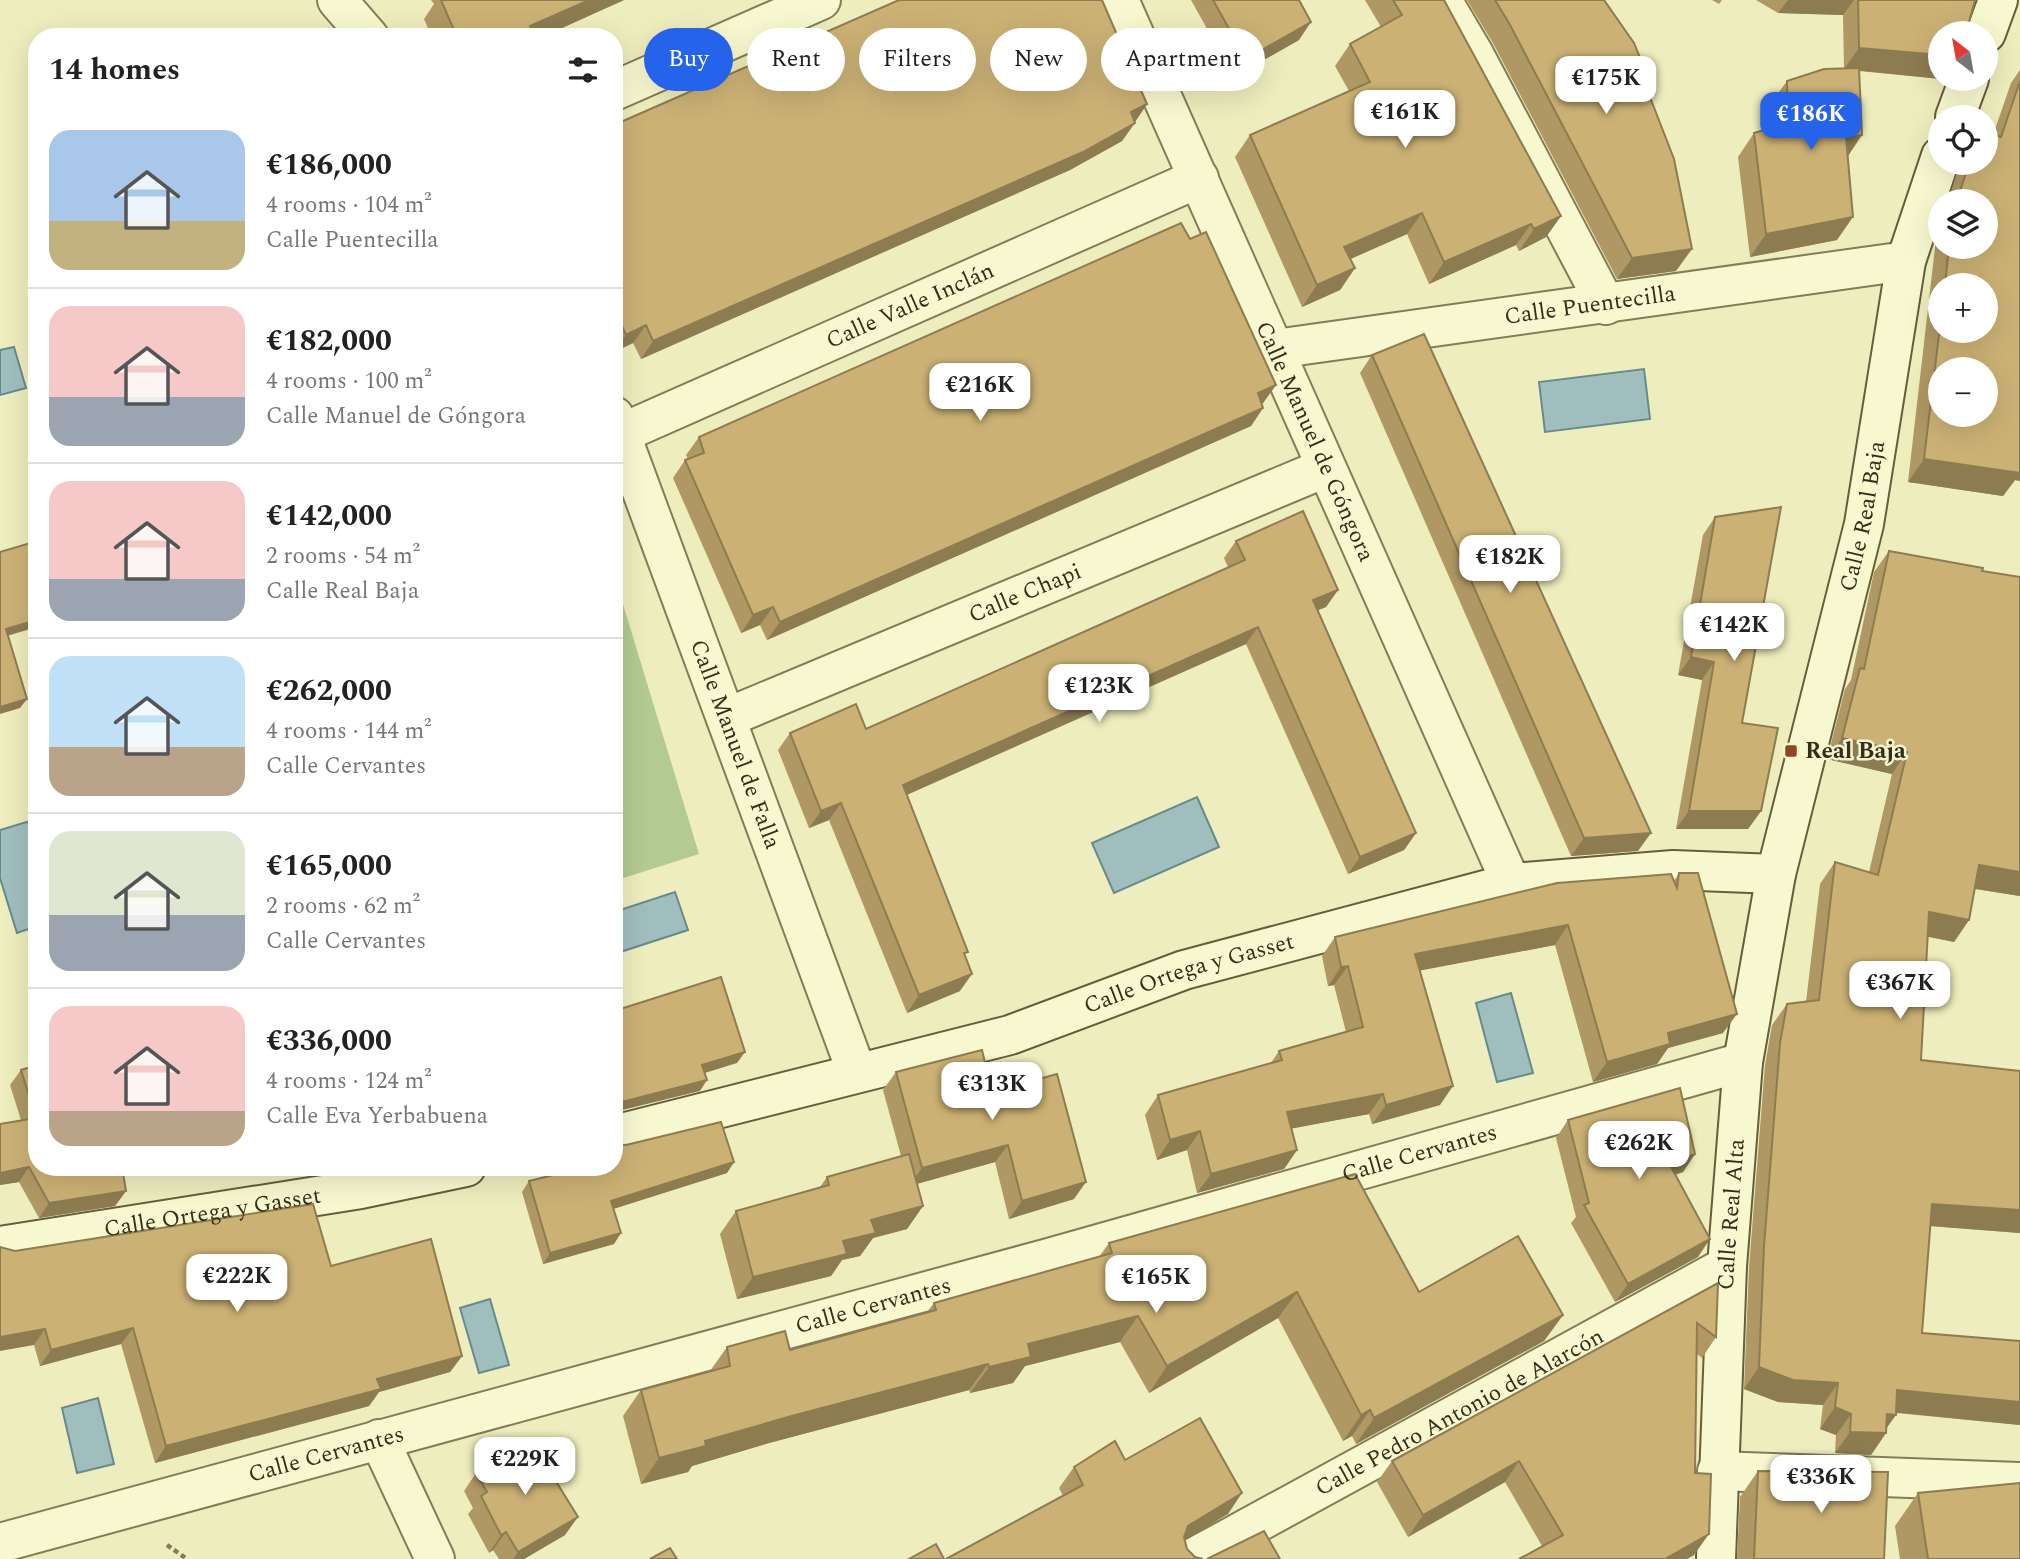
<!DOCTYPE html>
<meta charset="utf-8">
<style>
:root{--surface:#fff;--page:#f6f6f6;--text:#222;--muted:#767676;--line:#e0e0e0;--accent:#2563eb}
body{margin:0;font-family:Spectral,serif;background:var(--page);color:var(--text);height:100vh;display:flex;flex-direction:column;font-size:26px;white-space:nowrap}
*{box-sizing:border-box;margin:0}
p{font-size:23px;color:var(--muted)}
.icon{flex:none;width:38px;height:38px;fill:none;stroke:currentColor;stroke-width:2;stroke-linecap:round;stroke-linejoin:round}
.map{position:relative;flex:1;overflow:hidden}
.drawer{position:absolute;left:28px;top:28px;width:595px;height:1148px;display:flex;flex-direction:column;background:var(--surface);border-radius:28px;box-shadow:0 7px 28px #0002}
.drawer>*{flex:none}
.hud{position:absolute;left:644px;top:28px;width:665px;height:63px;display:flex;gap:14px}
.needle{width:46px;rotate:329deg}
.buttons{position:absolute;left:1928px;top:21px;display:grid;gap:14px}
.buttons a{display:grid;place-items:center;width:70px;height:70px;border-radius:50%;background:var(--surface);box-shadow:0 7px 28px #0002;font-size:35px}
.price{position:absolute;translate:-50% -60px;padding:0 16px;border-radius:14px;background:#fff;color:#222;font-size:23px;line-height:46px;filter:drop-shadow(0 2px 4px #0008)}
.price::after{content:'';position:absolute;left:50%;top:42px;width:21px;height:16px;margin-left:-10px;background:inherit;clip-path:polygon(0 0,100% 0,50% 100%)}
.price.selected{background:var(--accent);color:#fff}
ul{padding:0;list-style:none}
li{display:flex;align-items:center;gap:21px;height:175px;padding:0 21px}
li+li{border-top:2px solid var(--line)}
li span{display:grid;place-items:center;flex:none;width:196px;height:140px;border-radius:21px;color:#555}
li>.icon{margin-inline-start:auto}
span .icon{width:84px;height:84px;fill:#fffc;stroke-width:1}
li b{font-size:30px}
h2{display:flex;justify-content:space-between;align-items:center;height:84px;padding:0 21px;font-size:30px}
.pill{padding:0 24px;border-radius:32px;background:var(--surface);box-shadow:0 7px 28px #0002;font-size:24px;line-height:63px}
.pill.selected{background:var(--accent);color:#fff}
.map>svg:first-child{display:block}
</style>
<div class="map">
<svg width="2020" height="1559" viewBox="0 0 2020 1559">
<rect width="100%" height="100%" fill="#ededbd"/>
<polygon fill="#b3ca92" points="622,601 699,854 614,881 614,603"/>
<g fill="#a1bebe" stroke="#698a8b" stroke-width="2">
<polygon points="14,347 26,388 0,395 0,350"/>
<polygon points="1644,369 1650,419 1545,432 1539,382"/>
<polygon points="1197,797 1219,847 1114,893 1092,843"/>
<polygon points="30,821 37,843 37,926 17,933 0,878 0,830"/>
<polygon points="675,892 688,930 614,954 614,912"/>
<polygon points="1511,993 1533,1073 1497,1082 1476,1003"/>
<polygon points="490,1299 509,1365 479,1373 460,1308"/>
<polygon points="98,1398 114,1464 77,1473 62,1408"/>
</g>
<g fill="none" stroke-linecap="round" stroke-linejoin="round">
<g stroke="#847c57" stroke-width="42">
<g id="street">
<polyline points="337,0 369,37"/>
<path id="s1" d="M1119,0L1511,883"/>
<polyline points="1442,0 1475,56 1606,305"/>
<polyline points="614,91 821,0"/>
<path id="s2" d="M1275,349L1906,261"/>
<path id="s3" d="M614,416L857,1073"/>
<path id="s4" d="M622,433L1199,178"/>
<path id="s5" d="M726,718L1325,468"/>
<polyline points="379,1439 435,1559"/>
<polyline points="1717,1471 2020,1482"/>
<path id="s6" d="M0,1543L1045,1259L1743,1062"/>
<path id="s7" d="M1191,1559L1727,1266"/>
</g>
</g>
<g stroke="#665d3a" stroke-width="42">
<g id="secondary">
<polyline points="1986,33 1998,0"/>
<polyline points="1955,117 1969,79"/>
<path id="s8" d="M614,1135L1010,1035L1184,970L1511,883L1673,870L1776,874"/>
<path id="s9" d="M0,1246L361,1189L466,1167"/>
<path id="s10" d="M1716,1559L1727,1266L1743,1062L1776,874L1864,524L1906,261L1941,156"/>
</g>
</g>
<polyline stroke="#847c57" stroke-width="4.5" stroke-dasharray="5 3.5" stroke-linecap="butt" points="167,1545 187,1559"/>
<use href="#street" stroke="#f8f8d0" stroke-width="38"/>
<use href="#secondary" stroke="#f8f8d0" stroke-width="38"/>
</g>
<g fill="#af9864" fill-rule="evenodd">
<polygon points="431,0 624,0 542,37 432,37 424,19 434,4"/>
<polygon points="1191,0 1299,0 1299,40 1234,77"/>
<polygon points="1365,0 1444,0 1561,216 1546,237 1519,251 1516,245 1429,284 1407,234 1350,259 1355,268 1340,290 1302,307 1235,157 1250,135 1349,91 1335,66 1350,44 1381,27"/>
<polygon points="1467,0 1604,0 1649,96 1676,271 1617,279 1494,45"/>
<polygon points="1712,0 1722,0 1719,4"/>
<polygon points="1756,0 1975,0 1941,33 1941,79 1859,71 1837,240 1750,257 1738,157 1754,133 1771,128 1770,104 1787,81 1844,69 1843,15 1778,13"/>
<path d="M2020,70V481L2015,480L2003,496L1908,482L1936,239L1941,225V247H1986V201H1948L1960,163H1986L1993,135L2011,83ZM1941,285H1986L1941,331Z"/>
<polygon points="1147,104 1122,141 1070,170 641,359 633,343 614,352 614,125"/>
<polygon points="1372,355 1638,851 1571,856 1360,373"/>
<polygon points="1276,385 1263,403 1262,403 1263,408 1251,426 767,640 760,625 741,633 673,478 685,460 688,459 686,455 699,437"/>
<polygon points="1715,517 1742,723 1761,811 1748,829 1676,829 1702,680 1678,675 1703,535"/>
<polygon points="1236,541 1338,590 1326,607 1318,610 1416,833 1404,850 1348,874 1246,644 906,795 965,956 960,991 907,1013 829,820 809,828 778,750 790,733 866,729 1228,567 1224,558"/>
<polygon points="1889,551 1982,571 2020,577 2020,896 1975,889 1969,920 1954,942 1928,936 1921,1060 2020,1233 1930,1226 1922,1333 2020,1341 2020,1425 1896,1413 1886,1429 1886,1433 1871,1455 1835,1453 1836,1435 1820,1429 1823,1405 1778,1402 1744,1389 1749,1267 1765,1065 1772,1025 1787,1004 1806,1002 1820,884 1835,862 1869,872 1892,774 1827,759 1845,689 1851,680 1874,572"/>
<polygon points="1679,873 1723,1033 1668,1048 1657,1064 1593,1082 1555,945 1420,970 1440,1105 1372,1124 1369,1114 1292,1128 1297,1150 1284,1169 1197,1193 1187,1150 1157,1160 1145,1115 1158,1095 1271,1063 1279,1051 1346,1032 1334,985 1328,986 1322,956 1335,937 1674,881"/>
<polygon points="21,1070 126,1191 115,1206 39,1218 19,1182 0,1185 0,1124 21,1120 10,1085"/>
<polygon points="896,1072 992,1092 1074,1199 1009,1219 995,1162 917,1184 923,1206 907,1229 873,1238 860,1256 842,1260 831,1276 737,1299 720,1234 736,1211 820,1187 827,1177 901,1156 883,1090"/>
<polygon points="1568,1120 1695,1154 1683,1172 1675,1175 1698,1257 1615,1302 1571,1223 1576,1217 1556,1138"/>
<polygon points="734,1162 727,1173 614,1208 614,1244 543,1264 522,1192 529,1181 580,1169 580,1167 614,1167"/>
<polygon points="1109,1243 1563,1315 1544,1341 1356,1444 1352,1436 1343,1441 1278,1318 1149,1393 1120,1342 1025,1366 1013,1383 970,1393 969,1390 769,1443 692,1466 688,1472 641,1484 623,1416 641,1390 710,1371 727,1347 790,1350 927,1312 934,1303 1099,1257"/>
<polygon points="15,1251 331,1266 462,1356 450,1372 379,1392 369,1406 155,1463 121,1344 40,1366 34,1345"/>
<polygon points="1718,1283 1716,1337 1702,1358 1697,1354 1694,1555 1687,1559 1519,1559 1542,1546 1505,1482 1408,1537 1377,1482 1392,1461"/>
<polygon points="1125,1460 1228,1514 946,1559 1063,1496 1059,1488 1074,1467"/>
<polygon points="1758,1471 1884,1559 1737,1559 1740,1497"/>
<polygon points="476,1473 565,1535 524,1559 499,1559 493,1550 489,1553 468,1514 473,1508 464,1491"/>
<polygon points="1918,1493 2020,1559 1900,1559 1895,1526"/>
</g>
<g fill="#8e7c51">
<polygon points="589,0 624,0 542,37 523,37 530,26"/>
<polygon points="1788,0 1854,0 1843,15 1778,13"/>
<polygon points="1311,22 1299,40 1234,77 1246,59"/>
<polygon points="1859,48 1941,55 1941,79 1844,69"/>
<polygon points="1147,104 1135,122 1131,112"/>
<polygon points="1135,123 1122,141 1070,170 641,359 653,341"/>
<polygon points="1862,135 1846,159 1846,137"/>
<polygon points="1422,213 1407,234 1328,269 1344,247"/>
<polygon points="1561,216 1546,237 1519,251 1534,229"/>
<polygon points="1853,217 1837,240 1750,257 1766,234"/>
<polygon points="1531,224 1516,245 1429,284 1444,262"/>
<polygon points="1692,249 1676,271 1617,279 1632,258"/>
<polygon points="1355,268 1340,290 1302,307 1317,285"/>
<polygon points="646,325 633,343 614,352 626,335"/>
<polygon points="1276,385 1263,403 1245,411 1258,393"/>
<polygon points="1263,408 1251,426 767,640 780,622"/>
<polygon points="2020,458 2020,481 2015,480 2003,496 1908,482 1924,459"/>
<polygon points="1338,590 1326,607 1301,617 1313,600"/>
<polygon points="773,607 760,625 741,633 753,615"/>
<polygon points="37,620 37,627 0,638 6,629"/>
<polygon points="1258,627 1246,644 891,802 903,785"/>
<polygon points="1691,657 1714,662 1702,680 1678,675"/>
<polygon points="27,699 20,708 0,714 0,707"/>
<polygon points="1842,738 1907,752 1892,774 1827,759"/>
<polygon points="841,803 829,820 809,828 821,811"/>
<polygon points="1689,811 1761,811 1748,829 1676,829"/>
<polygon points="1416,833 1404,850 1348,874 1360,857"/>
<polygon points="1651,833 1638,851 1571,856 1584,838"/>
<polygon points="1979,865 2020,872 2020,896 1964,887"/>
<polygon points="1929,912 1969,920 1954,942 1914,934"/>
<polygon points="1568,925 1555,945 1402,974 1415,954"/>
<polygon points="1348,966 1334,985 1328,986 1341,967"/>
<polygon points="972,974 960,991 907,1013 919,995"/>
<polygon points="1737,1014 1723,1033 1668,1048 1657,1064 1593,1082 1607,1062 1668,1033"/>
<polygon points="745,1052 737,1063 695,1076 702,1065"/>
<polygon points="707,1080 700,1091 614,1112 614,1104"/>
<polygon points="1453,1086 1440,1105 1372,1124 1386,1105"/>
<polygon points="1383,1094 1369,1114 1274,1132 1287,1112"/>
<polygon points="1200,1131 1187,1150 1157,1160 1170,1140"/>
<polygon points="1008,1145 995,1162 909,1186 922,1168"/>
<polygon points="1297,1150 1284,1169 1197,1193 1211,1174"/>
<polygon points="1695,1154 1683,1172 1656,1181 1669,1163"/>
<polygon points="734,1162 727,1173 604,1212 611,1201"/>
<polygon points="29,1167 19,1182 0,1185 0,1173"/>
<polygon points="1086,1182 1074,1199 1009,1219 1022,1201"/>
<polygon points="126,1191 115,1206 39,1218 49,1203"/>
<polygon points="1932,1204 2020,1210 2020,1233 1917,1225"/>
<polygon points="923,1206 907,1229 873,1238 860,1256 842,1260 831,1276 737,1299 753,1277 843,1241 871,1220"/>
<polygon points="621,1233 614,1244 543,1264 550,1253"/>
<polygon points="1710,1239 1698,1257 1615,1302 1628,1284"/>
<polygon points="1297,1292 1278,1318 1149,1393 1167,1366"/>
<polygon points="1563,1315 1544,1341 1356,1444 1374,1418"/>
<polygon points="1138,1316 1120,1342 1025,1366 1013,1383 970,1393 989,1367 1028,1344"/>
<polygon points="133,1328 121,1344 40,1366 51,1350"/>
<polygon points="45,1329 34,1345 0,1351 0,1337"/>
<polygon points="462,1356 450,1372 379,1392 369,1406 155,1463 166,1446 377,1379"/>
<polygon points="988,1364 969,1390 769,1443 692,1466 688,1472 641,1484 659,1458 705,1441 788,1417"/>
<polygon points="1759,1367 1838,1383 1823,1405 1778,1402 1744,1389"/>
<polygon points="1897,1390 2020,1402 2020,1425 1882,1411"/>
<polygon points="1835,1407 1851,1414 1836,1435 1820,1429"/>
<polygon points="1370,1410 1352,1436 1343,1441 1361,1415"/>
<polygon points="1887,1414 1896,1415 1883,1433 1886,1433 1871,1455 1835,1453 1850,1432"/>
<polygon points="1519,1461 1505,1482 1408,1537 1423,1515"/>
<polygon points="1242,1493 1228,1514 1173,1547 1188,1526"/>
<polygon points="578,1517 565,1535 524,1559 513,1559 518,1552"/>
<polygon points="506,1532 493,1550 489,1553 501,1535"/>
<polygon points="1709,1534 1694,1555 1687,1559 1665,1559"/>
</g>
<g fill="#cbb174" stroke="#8e7c51" stroke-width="2" fill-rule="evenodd">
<polygon points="441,0 589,0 530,26 535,37 457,37"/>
<polygon points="899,0 1102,0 1147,104 1131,112 1135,123 1083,152 653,341 646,325 626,335 614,308 614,125"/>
<polygon points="1213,0 1299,0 1311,22 1246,59"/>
<polygon points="1393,0 1444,0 1561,216 1534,229 1531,224 1444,262 1422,213 1344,247 1355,268 1317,285 1250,135 1370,82 1350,44 1402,15"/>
<polygon points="1495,0 1604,0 1634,43 1653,90 1648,92 1674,159 1692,249 1632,258 1509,23"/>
<polygon points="1858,0 1975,0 1966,33 1941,33 1941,55 1859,48"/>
<polygon points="1859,68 1862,135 1846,137 1853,217 1766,234 1754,133 1788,123 1787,81 1824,69"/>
<path d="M2020,81V473L1924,459L1941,318V331H1986V285H1945L1949,247H1986V201H1957L1969,163H1986V132L2001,137ZM1941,369H1986V415H1941Z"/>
<polygon points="1181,223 1190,239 1206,232 1276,385 1258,393 1263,408 780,622 773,607 753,615 685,460 704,453 699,437"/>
<polygon points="1424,334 1651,833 1584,838 1372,355"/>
<polygon points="1781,507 1742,723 1778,728 1761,811 1689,811 1714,662 1691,657 1715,517"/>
<polygon points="1303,511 1338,590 1313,600 1416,833 1360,857 1258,627 903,785 968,952 964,953 972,974 919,995 841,803 821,811 790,733 856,704 866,729 1245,560 1236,541"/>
<polygon points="37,541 37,620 6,629 27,699 0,707 0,552"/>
<polygon points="1889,551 1983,568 1982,571 2020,577 2020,872 1979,865 1969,920 1929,912 1921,1060 2020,1071 2020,1210 1932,1204 1922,1333 2020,1341 2020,1402 1897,1390 1896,1415 1887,1414 1886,1433 1850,1432 1851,1414 1835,1407 1838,1383 1793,1380 1759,1367 1764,1246 1780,1043 1787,1004 1819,1000 1835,862 1878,875 1907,752 1842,738 1860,668 1864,669"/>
<polygon points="1679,873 1698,873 1737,1014 1668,1033 1670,1044 1607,1062 1568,925 1415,954 1453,1086 1386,1105 1383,1094 1287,1112 1297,1150 1211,1174 1200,1131 1170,1140 1158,1095 1282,1060 1279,1051 1363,1027 1348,966 1341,967 1335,937 1557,883 1671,874 1677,888"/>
<polygon points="721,977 745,1052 702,1065 707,1080 614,1104 614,1011"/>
<polygon points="982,1050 992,1092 1057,1074 1086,1182 1022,1201 1008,1145 922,1168 896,1072"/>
<polygon points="37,1065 37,1167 122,1167 126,1191 49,1203 29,1167 0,1173 0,1124 36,1118 21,1070"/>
<polygon points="1680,1088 1695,1154 1669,1163 1710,1239 1628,1284 1584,1205 1589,1203 1568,1120"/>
<polygon points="721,1122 734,1162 611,1201 621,1233 550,1253 529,1181 586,1167 614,1167 614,1144 626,1145"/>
<polygon points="909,1154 923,1206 871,1220 876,1233 843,1241 847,1254 753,1277 736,1211 829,1185 827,1177"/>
<polygon points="1355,1174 1419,1292 1518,1236 1563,1315 1374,1418 1370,1410 1361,1415 1297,1292 1167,1366 1138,1316 1028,1344 1031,1357 989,1367 988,1364 788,1417 705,1441 706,1446 659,1458 641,1390 730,1366 727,1347 785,1331 790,1350 936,1310 934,1303 1112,1253 1109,1243"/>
<polygon points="313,1204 331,1266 431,1239 462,1356 377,1379 381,1389 166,1446 133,1328 51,1350 45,1329 0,1337 0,1247 15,1251"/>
<polygon points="1718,1283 1716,1337 1697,1323 1695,1473 1711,1474 1709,1534 1665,1559 1519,1559 1563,1535 1519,1461 1423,1515 1392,1461"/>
<polygon points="1200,1418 1242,1493 1188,1526 1184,1537 1187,1549 1195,1557 1203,1559 946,1559 1083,1485 1074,1467 1115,1441 1125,1460"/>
<polygon points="531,1441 578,1517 518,1552 506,1532 501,1535 481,1496 487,1492 476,1473"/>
<polygon points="1758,1471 1888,1472 1884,1559 1754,1559"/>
<polygon points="2020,1483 2020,1559 1928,1559 1918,1493"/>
<polygon points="1264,1531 1280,1559 1207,1559"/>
<polygon points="936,1544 944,1559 909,1559"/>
<polygon points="670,1548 677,1559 650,1559"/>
</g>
<rect fill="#924628" stroke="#f4f4cd" stroke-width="2.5" x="1784" y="744" width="14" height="14" rx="3.5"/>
<g text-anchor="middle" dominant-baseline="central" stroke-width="5" stroke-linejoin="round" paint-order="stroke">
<g font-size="23" fill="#342e1b" stroke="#f4f4cd">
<text stroke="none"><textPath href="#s4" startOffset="315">Calle Valle Inclán</textPath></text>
<text stroke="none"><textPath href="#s2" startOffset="318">Calle Puentecilla</textPath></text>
<text stroke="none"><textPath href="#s1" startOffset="483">Calle Manuel de Góngora</textPath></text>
<text stroke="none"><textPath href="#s10" startOffset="1057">Calle Real Baja</textPath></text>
<text stroke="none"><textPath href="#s5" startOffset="324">Calle Chapi</textPath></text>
<text stroke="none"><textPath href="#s3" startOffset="350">Calle Manuel de Falla</textPath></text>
<text stroke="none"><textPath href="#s8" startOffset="598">Calle Ortega y Gasset</textPath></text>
<text stroke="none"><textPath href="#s6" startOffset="1472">Calle Cervantes</textPath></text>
<text stroke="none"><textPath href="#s9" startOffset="215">Calle Ortega y Gasset</textPath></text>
<text stroke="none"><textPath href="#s10" startOffset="345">Calle Real Alta</textPath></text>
<text stroke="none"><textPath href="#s6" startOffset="905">Calle Cervantes</textPath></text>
<text stroke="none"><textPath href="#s7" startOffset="306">Calle Pedro Antonio de Alarcón</textPath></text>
<text stroke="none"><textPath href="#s6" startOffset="338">Calle Cervantes</textPath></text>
</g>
<g font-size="23" font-weight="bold" fill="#342e1b" stroke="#f4f4cd" text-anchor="start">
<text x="1805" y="751">Real Baja</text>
</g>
</g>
</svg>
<div class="buttons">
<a><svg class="needle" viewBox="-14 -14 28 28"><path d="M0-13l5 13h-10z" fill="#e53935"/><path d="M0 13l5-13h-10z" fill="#767676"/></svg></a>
<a><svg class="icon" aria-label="locate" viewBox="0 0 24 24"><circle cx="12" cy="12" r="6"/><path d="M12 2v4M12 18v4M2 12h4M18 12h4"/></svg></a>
<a><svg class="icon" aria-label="layers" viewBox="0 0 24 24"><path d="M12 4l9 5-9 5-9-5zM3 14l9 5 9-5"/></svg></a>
<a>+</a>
<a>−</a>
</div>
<b class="price" style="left:1606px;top:116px">€175K</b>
<b class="price" style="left:1405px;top:150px">€161K</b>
<b class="price selected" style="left:1811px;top:152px">€186K</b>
<b class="price" style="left:980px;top:423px">€216K</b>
<b class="price" style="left:1510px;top:595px">€182K</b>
<b class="price" style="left:1734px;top:663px">€142K</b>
<b class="price" style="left:1099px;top:724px">€123K</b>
<b class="price" style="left:1900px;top:1021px">€367K</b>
<b class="price" style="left:992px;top:1122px">€313K</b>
<b class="price" style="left:1639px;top:1181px">€262K</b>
<b class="price" style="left:237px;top:1314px">€222K</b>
<b class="price" style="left:1156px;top:1315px">€165K</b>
<b class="price" style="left:525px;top:1497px">€229K</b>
<b class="price" style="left:1821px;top:1515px">€336K</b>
<div class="hud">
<a class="pill selected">Buy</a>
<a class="pill">Rent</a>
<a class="pill">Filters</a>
<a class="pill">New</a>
<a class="pill">Apartment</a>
</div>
<section class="drawer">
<h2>14 homes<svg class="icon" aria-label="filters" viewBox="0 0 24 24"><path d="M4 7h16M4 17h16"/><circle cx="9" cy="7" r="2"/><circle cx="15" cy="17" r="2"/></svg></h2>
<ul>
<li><span style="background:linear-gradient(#a9c7e8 65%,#c2b280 0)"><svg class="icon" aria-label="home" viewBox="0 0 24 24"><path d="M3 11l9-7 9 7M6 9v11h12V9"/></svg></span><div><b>€186,000</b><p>4 rooms · 104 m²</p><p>Calle Puentecilla</p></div></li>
<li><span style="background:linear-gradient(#f6c9c9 65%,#9aa5b1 0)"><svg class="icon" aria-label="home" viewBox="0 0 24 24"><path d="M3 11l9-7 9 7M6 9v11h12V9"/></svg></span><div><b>€182,000</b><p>4 rooms · 100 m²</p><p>Calle Manuel de Góngora</p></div></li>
<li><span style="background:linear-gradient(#f6c9c9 70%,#9aa5b1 0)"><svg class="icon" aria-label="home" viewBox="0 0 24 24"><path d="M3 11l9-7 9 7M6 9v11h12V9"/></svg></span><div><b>€142,000</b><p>2 rooms · 54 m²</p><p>Calle Real Baja</p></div></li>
<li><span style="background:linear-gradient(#bfe0f5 65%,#b9a48a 0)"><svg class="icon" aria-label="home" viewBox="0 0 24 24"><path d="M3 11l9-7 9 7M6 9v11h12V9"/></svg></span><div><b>€262,000</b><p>4 rooms · 144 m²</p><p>Calle Cervantes</p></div></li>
<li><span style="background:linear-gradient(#dfe7d0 60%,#9aa5b1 0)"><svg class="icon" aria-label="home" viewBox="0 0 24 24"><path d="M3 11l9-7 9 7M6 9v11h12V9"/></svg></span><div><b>€165,000</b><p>2 rooms · 62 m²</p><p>Calle Cervantes</p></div></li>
<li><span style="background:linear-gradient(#f6c9c9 75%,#b9a48a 0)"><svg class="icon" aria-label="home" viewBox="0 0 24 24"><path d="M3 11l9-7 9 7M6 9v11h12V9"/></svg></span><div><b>€336,000</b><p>4 rooms · 124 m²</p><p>Calle Eva Yerbabuena</p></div></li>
</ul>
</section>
</div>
